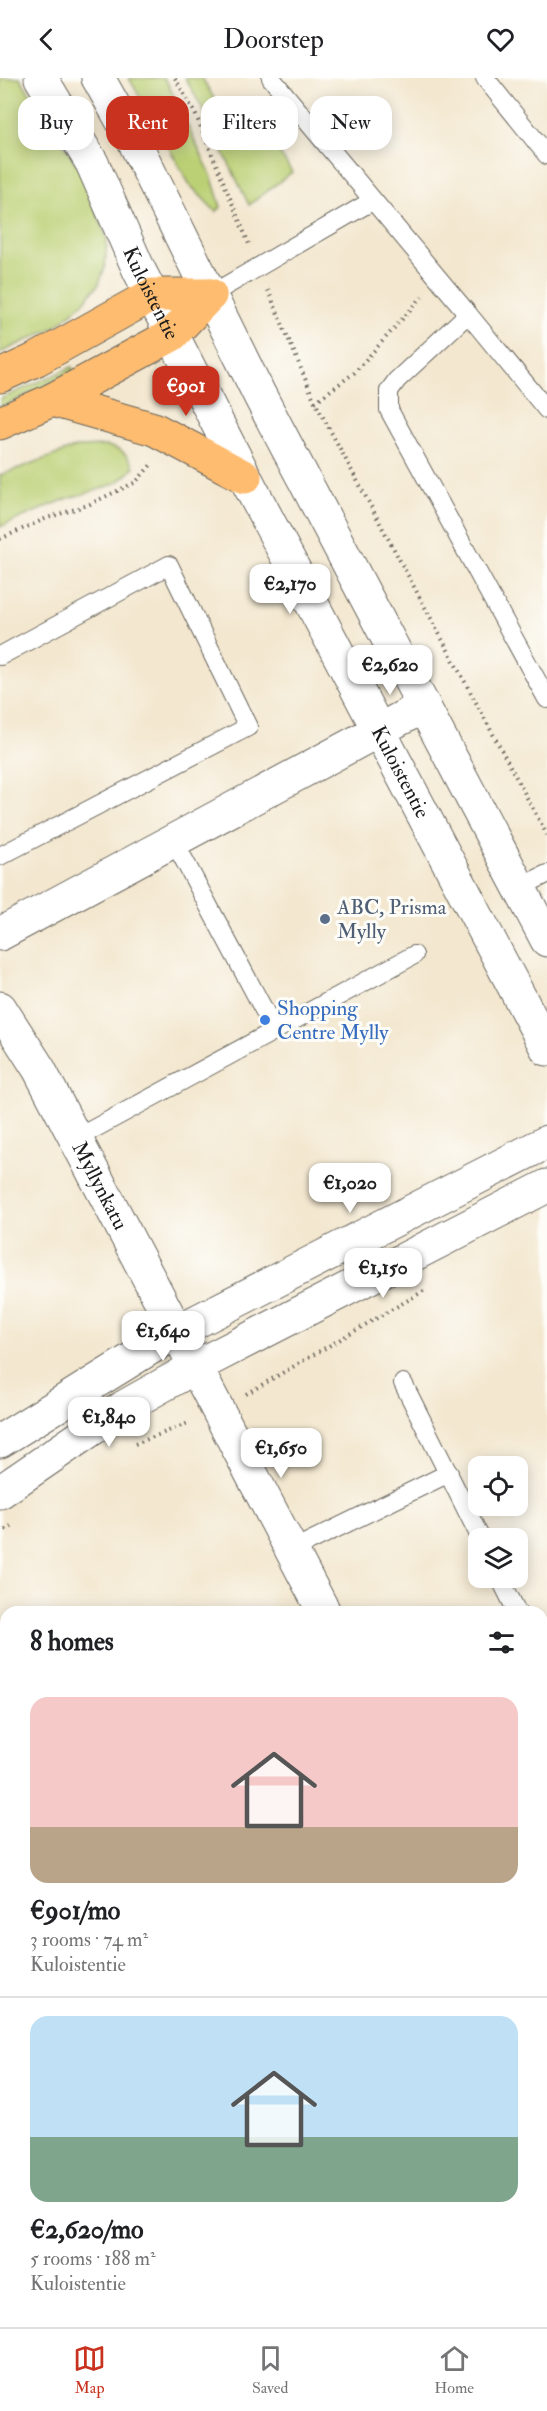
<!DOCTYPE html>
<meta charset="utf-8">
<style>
:root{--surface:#fff;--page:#f6f6f6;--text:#202124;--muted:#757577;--line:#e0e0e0;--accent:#c8321e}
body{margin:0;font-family:"IM FELL Double Pica",serif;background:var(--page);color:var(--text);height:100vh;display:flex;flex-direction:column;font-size:22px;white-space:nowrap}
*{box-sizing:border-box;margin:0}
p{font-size:20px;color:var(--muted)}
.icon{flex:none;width:33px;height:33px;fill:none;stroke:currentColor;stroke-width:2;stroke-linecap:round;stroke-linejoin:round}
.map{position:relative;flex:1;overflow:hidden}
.details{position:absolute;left:0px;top:1528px;width:548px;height:722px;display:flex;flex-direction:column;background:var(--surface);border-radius:18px 18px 0 0;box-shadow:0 3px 15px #0003}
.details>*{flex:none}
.guide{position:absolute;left:18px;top:18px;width:512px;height:54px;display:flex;gap:12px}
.tools{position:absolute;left:468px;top:1378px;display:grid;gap:12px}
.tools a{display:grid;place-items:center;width:60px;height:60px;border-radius:12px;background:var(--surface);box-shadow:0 3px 15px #0003;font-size:30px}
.price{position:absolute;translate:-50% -51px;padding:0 14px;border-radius:12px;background:#fff;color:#222;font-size:20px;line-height:39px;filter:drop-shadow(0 2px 3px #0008)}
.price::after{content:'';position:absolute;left:50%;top:36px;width:18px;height:14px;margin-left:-9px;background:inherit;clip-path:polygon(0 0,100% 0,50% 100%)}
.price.current{background:var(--accent);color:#fff}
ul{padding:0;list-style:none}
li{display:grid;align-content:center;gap:12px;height:318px;padding:0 30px}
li+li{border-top:2px solid var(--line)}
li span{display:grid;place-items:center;height:186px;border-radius:18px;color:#555}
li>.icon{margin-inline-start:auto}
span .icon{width:108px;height:108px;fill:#fffc;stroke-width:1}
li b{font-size:26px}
h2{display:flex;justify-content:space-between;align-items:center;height:72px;padding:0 30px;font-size:26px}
.tag{padding:0 21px;border-radius:18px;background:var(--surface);box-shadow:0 3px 15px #0003;font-size:21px;line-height:54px}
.tag.current{background:var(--accent);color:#fff}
header{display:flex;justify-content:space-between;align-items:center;height:78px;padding:0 30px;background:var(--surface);font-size:27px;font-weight:600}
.tab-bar{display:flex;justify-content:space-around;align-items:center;height:84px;border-top:2px solid var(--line);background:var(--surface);font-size:16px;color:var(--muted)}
.tab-bar a{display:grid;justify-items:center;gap:3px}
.tab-bar .current{color:var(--accent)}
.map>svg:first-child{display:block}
</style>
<header><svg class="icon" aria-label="back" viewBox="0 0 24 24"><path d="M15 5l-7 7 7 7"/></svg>Doorstep<svg class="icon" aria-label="heart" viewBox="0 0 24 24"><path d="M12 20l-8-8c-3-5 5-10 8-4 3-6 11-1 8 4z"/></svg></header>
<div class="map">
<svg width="547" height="2249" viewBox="0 0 547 2249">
<defs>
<pattern id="forest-firs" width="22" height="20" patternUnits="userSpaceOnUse" patternTransform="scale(1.5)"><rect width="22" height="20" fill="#94b266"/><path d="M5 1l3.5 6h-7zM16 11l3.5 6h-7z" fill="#789053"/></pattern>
<pattern id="park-tufts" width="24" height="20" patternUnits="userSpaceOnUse" patternTransform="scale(1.5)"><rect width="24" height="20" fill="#bbd074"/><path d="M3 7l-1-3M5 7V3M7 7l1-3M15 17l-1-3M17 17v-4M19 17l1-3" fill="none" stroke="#a0b264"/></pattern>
</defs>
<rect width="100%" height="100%" fill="#fdfcf7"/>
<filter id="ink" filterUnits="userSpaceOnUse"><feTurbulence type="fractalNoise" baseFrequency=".0167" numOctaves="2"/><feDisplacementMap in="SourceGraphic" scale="12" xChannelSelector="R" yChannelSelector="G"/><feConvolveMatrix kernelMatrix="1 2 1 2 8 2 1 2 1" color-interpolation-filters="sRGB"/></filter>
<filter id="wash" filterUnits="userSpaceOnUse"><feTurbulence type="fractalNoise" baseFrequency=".008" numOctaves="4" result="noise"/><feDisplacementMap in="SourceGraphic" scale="24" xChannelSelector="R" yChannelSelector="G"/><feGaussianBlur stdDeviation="1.35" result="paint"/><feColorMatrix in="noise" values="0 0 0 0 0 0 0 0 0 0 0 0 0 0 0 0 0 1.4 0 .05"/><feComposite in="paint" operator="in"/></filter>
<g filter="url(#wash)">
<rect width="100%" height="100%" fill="#f3e7cf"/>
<g fill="#bbd074" stroke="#6c7648" stroke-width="1.5">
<polygon points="0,0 20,0 79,90 107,161 105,189 99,206 81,227 55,249 0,275"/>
<polygon points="129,0 164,0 168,6 211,97 221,129 216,134 190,107"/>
<polygon points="185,0 202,0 238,61 261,47 292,94 249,127 200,26"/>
<polygon points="72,289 74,293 0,330 0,321"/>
<path d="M106,368C122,371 126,375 134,389C117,412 90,412 64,422C43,430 21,440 0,449V397L77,369Z"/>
</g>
<polygon fill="url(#forest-firs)" stroke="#586741" stroke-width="1.5" points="0,1739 6,1744 6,1955 0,1950"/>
<g fill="url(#park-tufts)" stroke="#6c7648" stroke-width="1.5">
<polygon points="547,1817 547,2122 542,2115 542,1822"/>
<polygon points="6,2071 6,2244 131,2244 138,2249 0,2249 0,2079"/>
</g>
</g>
<g filter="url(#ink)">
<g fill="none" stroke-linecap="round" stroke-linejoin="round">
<g stroke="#67635b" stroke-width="20">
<g id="service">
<polyline points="271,0 468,236 397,302 389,313 389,332 547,621"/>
<polyline points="485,0 547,77"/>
<polyline points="210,217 372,123"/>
<polyline points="468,236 547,332"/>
<polyline points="0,578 169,487 248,649 0,778"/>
<polyline points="174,763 274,951"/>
<polyline points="520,809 547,796"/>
<polyline points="75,1061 414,877"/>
<polyline points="403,1305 481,1461"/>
<polyline points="290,1473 449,1395"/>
<polyline points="500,1500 517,1534"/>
<polyline points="542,1583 547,1594"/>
<polyline points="542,1748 547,1745"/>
</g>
</g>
<g stroke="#67635b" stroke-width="35">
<g id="minor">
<polyline points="0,856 424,628"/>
<path id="s1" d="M0,930L39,991L324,1534"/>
<polyline points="542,2163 547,2165"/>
</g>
</g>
<g stroke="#67635b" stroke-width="35">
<g id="tertiary">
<path id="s2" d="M41,0L92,85L139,192L245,399L547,971"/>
<polyline points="98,0 137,69 260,318 547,862"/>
<polyline points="0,1363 176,1254 547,1064"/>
<polyline points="0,1414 124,1329 195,1289 547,1108"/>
</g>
</g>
<g stroke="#67635b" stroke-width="35">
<g id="trunk">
<polyline points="0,298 37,281 152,217 210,217"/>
<polyline points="52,322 154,351 245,399"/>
<polyline points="0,345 52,322 172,257 210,217"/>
</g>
</g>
<g stroke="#67635b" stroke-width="4" stroke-dasharray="1.5 4.5" stroke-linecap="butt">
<polyline points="175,0 195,35 249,166"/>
<polyline points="268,212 315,324 547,757"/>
<polyline points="315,324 354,295 422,219"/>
<polyline points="0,461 47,440 88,427 136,404 151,387"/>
<polyline points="246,1316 427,1211"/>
<polyline points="135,1366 189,1345"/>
<polyline points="0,1455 11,1448"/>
</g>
<use href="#service" stroke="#fff" stroke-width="18"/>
<use href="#minor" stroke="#fff" stroke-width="33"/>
<use href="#tertiary" stroke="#fff" stroke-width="33"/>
<use href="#trunk" stroke="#fdbc6f" stroke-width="33"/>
</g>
</g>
<circle fill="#5c6f8a" stroke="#fdfcf7" stroke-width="2" cx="325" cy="841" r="6"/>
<circle fill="#3f7fe0" stroke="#fdfcf7" stroke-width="2" cx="265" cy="942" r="6"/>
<g text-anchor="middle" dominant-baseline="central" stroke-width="6" stroke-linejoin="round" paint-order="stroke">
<g font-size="21" fill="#1c1c1c" stroke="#fdfcf7">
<text stroke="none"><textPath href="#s2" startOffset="242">Kuloistentie</textPath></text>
<text stroke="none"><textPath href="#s2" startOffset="782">Kuloistentie</textPath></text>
<text stroke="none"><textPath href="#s1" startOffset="204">Myllynkatu</textPath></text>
</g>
<g font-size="21" fill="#4e5e75" stroke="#fdfcf7" text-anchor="start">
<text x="337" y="829">ABC, Prisma<tspan x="337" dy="24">Mylly</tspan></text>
</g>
<g font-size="21" fill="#366cbe" stroke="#fdfcf7" text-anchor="start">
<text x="277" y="930">Shopping<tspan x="277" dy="24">Centre Mylly</tspan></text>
</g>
</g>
</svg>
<div class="tools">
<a><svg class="icon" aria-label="locate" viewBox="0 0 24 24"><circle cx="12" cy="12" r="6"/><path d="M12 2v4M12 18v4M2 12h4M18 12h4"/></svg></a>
<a><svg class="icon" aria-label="layers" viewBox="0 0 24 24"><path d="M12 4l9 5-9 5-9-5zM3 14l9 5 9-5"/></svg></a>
</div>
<b class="price current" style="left:186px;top:339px">€901</b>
<b class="price" style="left:290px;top:537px">€2,170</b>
<b class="price" style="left:390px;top:618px">€2,620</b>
<b class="price" style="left:350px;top:1136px">€1,020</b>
<b class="price" style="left:383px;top:1221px">€1,150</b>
<b class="price" style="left:163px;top:1284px">€1,640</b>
<b class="price" style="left:109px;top:1370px">€1,840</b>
<b class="price" style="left:281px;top:1401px">€1,650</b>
<div class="guide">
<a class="tag">Buy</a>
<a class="tag current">Rent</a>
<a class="tag">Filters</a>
<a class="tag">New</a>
</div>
<section class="details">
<h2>8 homes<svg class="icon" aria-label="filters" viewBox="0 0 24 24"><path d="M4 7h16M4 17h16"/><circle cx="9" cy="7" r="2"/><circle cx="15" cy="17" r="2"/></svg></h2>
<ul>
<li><span style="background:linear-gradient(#f6c9c9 70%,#b9a48a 0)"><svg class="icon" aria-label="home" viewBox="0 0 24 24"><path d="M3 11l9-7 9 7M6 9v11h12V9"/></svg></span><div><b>€901/mo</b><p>3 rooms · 74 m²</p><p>Kuloistentie</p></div></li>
<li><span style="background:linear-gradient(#bfe0f5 65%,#7fa58c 0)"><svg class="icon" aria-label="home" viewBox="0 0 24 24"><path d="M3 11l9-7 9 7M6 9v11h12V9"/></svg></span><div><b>€2,620/mo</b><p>5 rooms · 188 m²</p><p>Kuloistentie</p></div></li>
</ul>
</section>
</div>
<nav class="tab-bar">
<a class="current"><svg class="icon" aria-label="map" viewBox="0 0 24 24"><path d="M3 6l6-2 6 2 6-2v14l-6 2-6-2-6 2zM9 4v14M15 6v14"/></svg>Map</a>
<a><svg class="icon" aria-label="saved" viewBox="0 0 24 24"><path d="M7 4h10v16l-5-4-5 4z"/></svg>Saved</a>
<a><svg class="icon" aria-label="home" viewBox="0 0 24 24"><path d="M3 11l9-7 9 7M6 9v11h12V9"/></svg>Home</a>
</nav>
